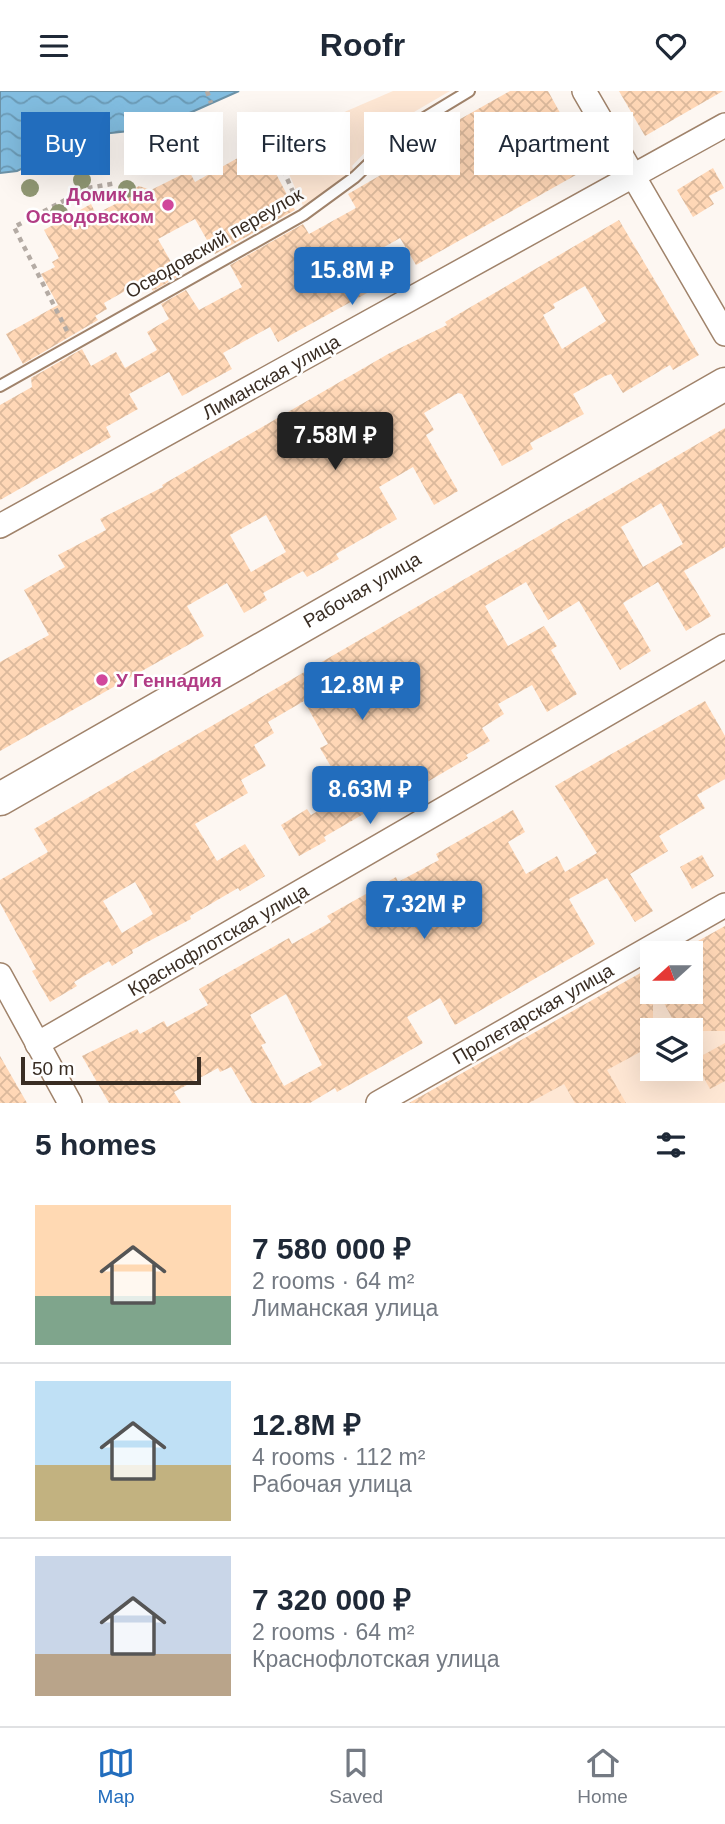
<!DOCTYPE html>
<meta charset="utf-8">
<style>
:root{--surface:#fff;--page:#f6f6f7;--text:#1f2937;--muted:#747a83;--line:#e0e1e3;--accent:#226dbd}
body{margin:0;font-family:Arial,sans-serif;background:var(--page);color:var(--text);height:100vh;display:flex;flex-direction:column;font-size:26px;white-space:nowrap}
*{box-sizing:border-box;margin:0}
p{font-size:23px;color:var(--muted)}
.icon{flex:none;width:38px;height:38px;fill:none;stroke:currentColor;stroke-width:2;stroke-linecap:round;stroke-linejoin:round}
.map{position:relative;height:1012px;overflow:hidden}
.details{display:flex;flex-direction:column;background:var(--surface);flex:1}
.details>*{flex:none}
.guide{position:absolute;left:21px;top:21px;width:684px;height:63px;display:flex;gap:14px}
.needle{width:46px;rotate:249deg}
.buttons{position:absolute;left:640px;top:850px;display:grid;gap:14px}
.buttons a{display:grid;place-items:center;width:63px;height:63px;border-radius:0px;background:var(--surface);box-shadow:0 7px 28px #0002;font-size:35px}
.scale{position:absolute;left:21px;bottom:18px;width:180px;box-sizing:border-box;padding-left:7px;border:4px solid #392d23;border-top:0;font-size:19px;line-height:24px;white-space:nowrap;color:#392d23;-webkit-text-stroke:5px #fff;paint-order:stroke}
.price{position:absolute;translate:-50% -60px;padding:0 16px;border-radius:7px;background:var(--accent);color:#fff;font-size:23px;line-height:46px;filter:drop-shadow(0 2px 4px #0008)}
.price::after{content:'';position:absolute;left:50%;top:42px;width:21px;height:16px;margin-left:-10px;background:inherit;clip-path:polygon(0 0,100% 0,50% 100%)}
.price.selected{background:#222;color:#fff}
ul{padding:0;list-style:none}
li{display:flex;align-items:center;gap:21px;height:175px;padding:0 35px}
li+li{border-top:2px solid var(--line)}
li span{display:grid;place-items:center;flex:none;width:196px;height:140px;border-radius:0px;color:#555}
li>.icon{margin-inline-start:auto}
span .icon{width:84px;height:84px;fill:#fffc;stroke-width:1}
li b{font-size:30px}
h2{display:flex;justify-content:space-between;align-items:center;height:84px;padding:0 35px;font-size:30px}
.tag{padding:0 24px;border-radius:0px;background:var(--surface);box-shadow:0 7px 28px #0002;font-size:24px;line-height:63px}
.tag.selected{background:var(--accent);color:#fff}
header{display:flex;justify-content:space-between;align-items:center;height:91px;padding:0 35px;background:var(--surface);font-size:32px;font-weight:700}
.menu{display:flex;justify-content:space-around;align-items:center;height:98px;border-top:2px solid var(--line);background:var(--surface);font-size:19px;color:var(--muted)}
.menu a{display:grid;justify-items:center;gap:4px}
.menu .selected{color:var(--accent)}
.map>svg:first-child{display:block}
</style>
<header><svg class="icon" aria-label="menu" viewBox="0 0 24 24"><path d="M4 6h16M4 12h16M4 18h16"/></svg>Roofr<svg class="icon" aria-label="heart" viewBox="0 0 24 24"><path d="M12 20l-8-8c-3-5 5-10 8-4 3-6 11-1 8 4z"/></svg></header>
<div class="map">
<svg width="725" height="1012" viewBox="0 0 725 1012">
<defs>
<pattern id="water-waves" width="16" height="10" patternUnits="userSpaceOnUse" patternTransform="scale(1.75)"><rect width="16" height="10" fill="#82bde0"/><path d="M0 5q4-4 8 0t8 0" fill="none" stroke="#6b9ab5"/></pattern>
<pattern id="building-cross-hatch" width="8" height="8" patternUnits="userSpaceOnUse" patternTransform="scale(1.75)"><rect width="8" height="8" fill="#ffd7b6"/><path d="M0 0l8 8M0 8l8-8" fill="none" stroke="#dbb99c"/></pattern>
</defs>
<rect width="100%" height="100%" fill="#fdf7f2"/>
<g fill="#fee7d4" fill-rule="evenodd">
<polygon points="393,0 450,0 390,35 352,75 354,80 303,115 275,51"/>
<path d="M725,835V1012H409L653,875V901H691V863H675ZM653,940H691V978H653Z"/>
</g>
<polygon fill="url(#water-waves)" stroke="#6c92a7" stroke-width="2" points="0,0 239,0 185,24 139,39 92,44 17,80 0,82"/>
<g fill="url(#building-cross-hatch)" fill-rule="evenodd">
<polygon points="510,0 548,0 590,76 416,174 400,147 351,175 367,202 278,251 270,236 223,262 232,278 182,305 169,281 129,303 138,318 106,336 111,346 0,409 0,314 32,296 31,287 82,258 91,275 116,261 125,277 157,259 147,241 169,228 161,213 186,199 199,219 242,196 230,174 303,133 309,143 356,117 348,103 443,48 439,40"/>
<polygon points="619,0 723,0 645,45"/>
<polygon points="261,54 295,119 215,163 195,128 158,148 179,185 153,200 146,188 104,212 107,218 95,225 98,229 23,273 6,243 58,214 41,183 55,176 52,171 59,167 44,139 91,113 96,123 123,109 126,102 139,95 151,99 189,80 195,91"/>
<polygon points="713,77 724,97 709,105 714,113 693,126 677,99"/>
<path d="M619,129L699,264L673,279L670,274L623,302L611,283L605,285L573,303L584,323L530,352L533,358L502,375L462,303L458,302L424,322L434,339L426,344L458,400L434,414L413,376L379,396L397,428L336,463L339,468L307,486L303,480L263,502L267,509L244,522L227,492L187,515L204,545L0,660V571L49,544L24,499L65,476L58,464L106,439L100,428L163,396L162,394L388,263L447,234L445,231ZM585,195L606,230L562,258L543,224L555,217L553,213ZM266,424L286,461L251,481L230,444Z"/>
<path d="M725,337V456L684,480L711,525L686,540L658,491L623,512L651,560L620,579L579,510L548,529L526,491L485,515L508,555L544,535L557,555L551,559L577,603L547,621L532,594L498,613L504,623L482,637L490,650L466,664L468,667L381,718L379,714L324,746L326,750L299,765L281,734L307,718L311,724L347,703L320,657L328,653L304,610L268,631L274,642L254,654L266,675L241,689L248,702L195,733L217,770L245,753L265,785L240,800L238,797L190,825L191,828L132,859L133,862L112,875L109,870L74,891L77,895L50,911L32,880L36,878L0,812V789L48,761L34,738ZM661,412L683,453L643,476L621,436ZM135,791L153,823L122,842L103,810Z"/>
<path d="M705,610L725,645V688L697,704L705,717L659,745L668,760L630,783L653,820L635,831L607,787L569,808L595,853L455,934L440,907L407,926L423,952L337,1001L335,997L310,1012H252L231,976L220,981L218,977L174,1001L181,1012H109L82,965L137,938L140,943L164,930L167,936L208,914L199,898L289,847L292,853L331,831L327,825L396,786L398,791L439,769L436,763L513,719L525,741L508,751L526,783L557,765L565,781L597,762L555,695ZM286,903L322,974L284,995L261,954L266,952L250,924Z"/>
<polygon points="702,764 714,785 692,798 680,776"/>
<polygon points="725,835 725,940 679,940 658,901 691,901 691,854"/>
<polygon points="653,875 653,954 607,979 626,1012 575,1012 564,993 529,1012 409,1012"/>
<polygon points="725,952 725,990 710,998 694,969"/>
<polygon points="0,965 27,1012 0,1012"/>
</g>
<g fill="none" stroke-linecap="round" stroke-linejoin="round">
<g stroke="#a0836b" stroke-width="14">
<polyline id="lane" points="0,295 303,124 355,86 403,40 469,0"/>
</g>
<g stroke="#a0836b" stroke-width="26">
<g id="street">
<polyline points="584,0 725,243"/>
<polyline points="0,435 725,34"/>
<polyline points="0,884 70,1012"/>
<polyline points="37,953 725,555"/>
<polyline points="378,1012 725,814"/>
</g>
</g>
<g stroke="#a0836b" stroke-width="35">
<polyline id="secondary" points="0,708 725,293"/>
</g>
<g stroke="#b4aba4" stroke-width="4.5" stroke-dasharray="5 5" stroke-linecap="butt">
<polyline points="207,0 211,12"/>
<polyline points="259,24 297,110"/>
<polyline points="67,240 14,136 88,97 117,92"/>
</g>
<use href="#lane" stroke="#fff" stroke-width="10"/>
<use href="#street" stroke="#fff" stroke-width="23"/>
<use href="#secondary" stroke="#fff" stroke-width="32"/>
</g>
<g fill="#919874">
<circle cx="82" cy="89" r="9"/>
<circle cx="30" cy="97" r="9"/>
<circle cx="127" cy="98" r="9"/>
<circle cx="59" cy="122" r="9"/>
</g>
<g fill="#d1479c" stroke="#fff" stroke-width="2.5">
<circle cx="168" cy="114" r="7"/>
<circle cx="102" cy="589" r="7"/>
</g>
<g text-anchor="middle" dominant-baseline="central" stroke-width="5" stroke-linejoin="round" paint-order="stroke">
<g font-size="19" font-weight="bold" fill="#b23c85" stroke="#fff" text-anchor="end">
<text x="154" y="103">Домик на<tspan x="154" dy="22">Осводовском</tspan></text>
<text x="116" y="589" text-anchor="start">У Геннадия</text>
</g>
<g font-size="19" fill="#392d23" stroke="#fff">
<text transform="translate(214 152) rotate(-30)">Осводовский переулок</text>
<text transform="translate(271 286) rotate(-29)">Лиманская улица</text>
<text transform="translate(362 499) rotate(-30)">Рабочая улица</text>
<text transform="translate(218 849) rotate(-30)">Краснофлотская улица</text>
<text transform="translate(533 923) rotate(-30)">Пролетарская улица</text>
</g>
</g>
</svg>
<div class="buttons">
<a><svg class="needle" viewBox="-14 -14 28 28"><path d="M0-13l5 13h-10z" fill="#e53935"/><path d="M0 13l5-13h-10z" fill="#747a83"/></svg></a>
<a><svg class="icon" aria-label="layers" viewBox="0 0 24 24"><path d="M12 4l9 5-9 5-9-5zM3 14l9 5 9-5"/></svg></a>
</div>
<div class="scale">50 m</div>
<b class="price" style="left:352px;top:216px">15.8M ₽</b>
<b class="price selected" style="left:335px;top:381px">7.58M ₽</b>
<b class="price" style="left:362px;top:631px">12.8M ₽</b>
<b class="price" style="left:370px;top:735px">8.63M ₽</b>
<b class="price" style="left:424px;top:850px">7.32M ₽</b>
<div class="guide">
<a class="tag selected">Buy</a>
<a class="tag">Rent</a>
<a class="tag">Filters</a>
<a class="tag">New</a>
<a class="tag">Apartment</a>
</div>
</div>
<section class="details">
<h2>5 homes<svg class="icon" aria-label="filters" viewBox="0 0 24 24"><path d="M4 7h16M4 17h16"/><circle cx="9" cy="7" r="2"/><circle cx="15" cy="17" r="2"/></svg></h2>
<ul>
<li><span style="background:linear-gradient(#ffd9b3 65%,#7fa58c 0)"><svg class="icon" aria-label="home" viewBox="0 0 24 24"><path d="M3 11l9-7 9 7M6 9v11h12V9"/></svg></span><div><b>7 580 000 ₽</b><p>2 rooms · 64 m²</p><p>Лиманская улица</p></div></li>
<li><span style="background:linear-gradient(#bfe0f5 60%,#c2b280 0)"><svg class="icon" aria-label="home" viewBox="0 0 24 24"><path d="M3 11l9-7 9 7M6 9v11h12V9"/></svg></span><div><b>12.8M ₽</b><p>4 rooms · 112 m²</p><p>Рабочая улица</p></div></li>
<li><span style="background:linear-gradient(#c9d6e8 70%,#b9a48a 0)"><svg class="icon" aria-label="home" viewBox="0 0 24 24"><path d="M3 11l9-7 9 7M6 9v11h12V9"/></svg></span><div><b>7 320 000 ₽</b><p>2 rooms · 64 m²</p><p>Краснофлотская улица</p></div></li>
</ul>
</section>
<nav class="menu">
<a class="selected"><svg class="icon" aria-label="map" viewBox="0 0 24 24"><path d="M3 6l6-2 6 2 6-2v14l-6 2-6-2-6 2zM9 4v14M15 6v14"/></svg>Map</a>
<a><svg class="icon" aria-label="saved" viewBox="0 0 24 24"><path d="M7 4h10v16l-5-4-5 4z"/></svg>Saved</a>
<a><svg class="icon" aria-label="home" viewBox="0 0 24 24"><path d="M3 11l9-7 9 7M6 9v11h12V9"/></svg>Home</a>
</nav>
